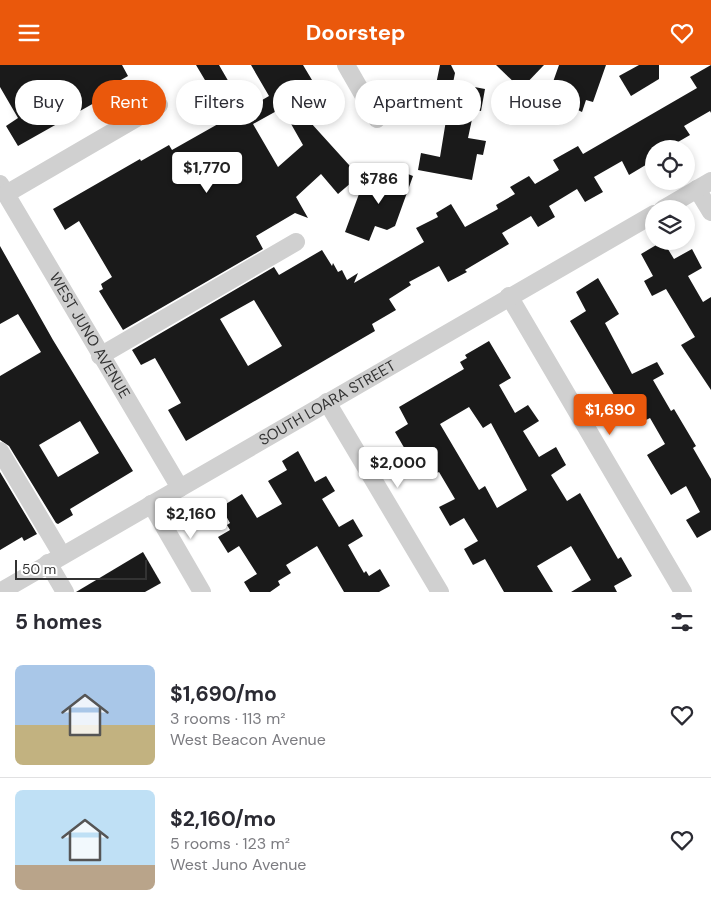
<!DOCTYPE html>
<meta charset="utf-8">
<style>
:root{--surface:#fff;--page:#f2f2f3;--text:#2b2b33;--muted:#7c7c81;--line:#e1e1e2;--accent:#ea580c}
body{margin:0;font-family:"DM Sans",sans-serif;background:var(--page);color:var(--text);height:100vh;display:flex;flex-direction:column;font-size:19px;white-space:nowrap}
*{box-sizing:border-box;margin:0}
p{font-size:16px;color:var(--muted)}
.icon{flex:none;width:28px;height:28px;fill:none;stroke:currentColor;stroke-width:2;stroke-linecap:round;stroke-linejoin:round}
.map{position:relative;height:527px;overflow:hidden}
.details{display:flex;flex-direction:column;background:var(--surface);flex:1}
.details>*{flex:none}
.hud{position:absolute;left:15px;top:15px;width:681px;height:45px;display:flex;gap:10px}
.controls{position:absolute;left:645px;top:75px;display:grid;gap:10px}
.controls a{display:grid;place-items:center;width:50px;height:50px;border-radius:50%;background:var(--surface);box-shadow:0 2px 8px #0003;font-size:25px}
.scale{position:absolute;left:15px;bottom:12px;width:132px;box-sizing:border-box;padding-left:5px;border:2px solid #333;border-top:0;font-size:14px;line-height:18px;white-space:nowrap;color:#333;-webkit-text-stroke:4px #fff;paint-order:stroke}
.price{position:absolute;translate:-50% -42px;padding:0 11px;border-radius:5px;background:#fff;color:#222;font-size:16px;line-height:32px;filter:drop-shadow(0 1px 2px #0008)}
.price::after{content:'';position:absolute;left:50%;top:30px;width:15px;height:11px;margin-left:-8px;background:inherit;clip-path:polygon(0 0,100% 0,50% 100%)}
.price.current{background:var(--accent);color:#fff}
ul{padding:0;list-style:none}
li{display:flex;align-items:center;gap:15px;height:125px;padding:0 15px}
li+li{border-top:1px solid var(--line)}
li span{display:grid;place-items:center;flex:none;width:140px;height:100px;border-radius:8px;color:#555}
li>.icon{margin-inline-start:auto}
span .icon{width:60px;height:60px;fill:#fffc;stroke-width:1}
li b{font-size:21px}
h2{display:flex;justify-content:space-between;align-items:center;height:60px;padding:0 15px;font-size:21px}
.pill{padding:0 18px;border-radius:22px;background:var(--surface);box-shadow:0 2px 8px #0003;font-size:18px;line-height:45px}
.pill.current{background:var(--accent);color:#fff}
header{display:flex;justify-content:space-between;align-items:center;height:65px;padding:0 15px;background:var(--accent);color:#fff;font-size:22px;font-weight:700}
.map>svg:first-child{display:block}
</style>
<header><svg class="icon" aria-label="menu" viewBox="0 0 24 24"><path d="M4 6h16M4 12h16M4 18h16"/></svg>Doorstep<svg class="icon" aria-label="heart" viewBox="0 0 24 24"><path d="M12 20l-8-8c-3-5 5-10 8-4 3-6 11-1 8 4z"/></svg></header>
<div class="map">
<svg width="711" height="527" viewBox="0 0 711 527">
<rect width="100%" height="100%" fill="#fff"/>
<g fill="#1a1a1a" fill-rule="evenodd">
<polygon points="0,0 122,0 128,11 100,27 103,33 18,81 6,61 18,53 0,22"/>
<path d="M196,0H219L245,45L269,31L251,0H303L318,25L305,32L318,54L311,58L359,111L338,129L321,109L296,132L308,153L295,148L256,171L263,184L123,265L99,226L103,224L101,219L112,212L79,156L65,165L53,144L140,94L141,96L169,80L172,85L218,59L215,52L224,47ZM282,43L303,80L278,102L253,59Z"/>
<polygon points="440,0 451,0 455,8 453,18 485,24 481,46 474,45 468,73 486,76 483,90 477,89 472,115 418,105 421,88 440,92 449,37 433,34"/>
<polygon points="496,0 544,0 521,24"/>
<polygon points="559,0 606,0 593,37 586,35 582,47 548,31"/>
<polygon points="639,0 659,0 659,14 631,31 619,11"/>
<path d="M711,0V48L710,46L684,61L690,70L666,84H654V95L629,110L622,96L594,112L603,127L585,137L577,124L549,141L555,152L538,162L531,151L502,168L509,179L465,205L467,207L448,217L439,201L409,217L411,220L389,234L396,245L372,259L375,266L186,376L168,345L181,338L155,293L141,300L132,285L274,202L279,210L322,185L332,201L333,198L338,207L342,205L347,215L358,208L354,218L424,177L416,163L438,152L436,148L451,139L465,162L498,144L496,140L515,129L510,122L529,111L535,119L559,105L553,95L578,81L583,89L697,23L690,12ZM254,235L282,281L248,301L220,254Z"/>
<polygon points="395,104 413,111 395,161 387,165 375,161 369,176 345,167 366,110 390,118"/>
<polygon points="663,176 674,194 692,184 702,203 688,211 703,237 711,232 711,325 681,280 695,272 666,224 652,231 644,216 653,211 641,189"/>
<path d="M0,181L53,275L133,406L70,444L73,450L58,459L56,458L9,381L0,375V311L41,287L18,249L0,259ZM80,356L99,388L58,412L39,380Z"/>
<polygon points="598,213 619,249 605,258 632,309 657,297 664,309 653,315 671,346 674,344 696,381 693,383 711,414 711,465 697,473 686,455 700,447 686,421 671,430 647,390 665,379 650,353 646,355 633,332 620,340 570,256 586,246 576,227"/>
<path d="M489,276L511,313L499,320L515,348L528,340L539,356L523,366L539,392L556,382L566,400L551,410L567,436L580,428L618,494L621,492L632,511L614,521L617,527H571L591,515L571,481L537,501L553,527H504L485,494L473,500L464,484L478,476L464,453L450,461L439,442L455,434L439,407L435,409L432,403L420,410L395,367L408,359L399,342L464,304L460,297L467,293L465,290ZM469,342L483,363L491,358L527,425L497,443L485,421L479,425L440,359Z"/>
<polygon points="298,386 315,417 326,411 335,426 322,434 339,462 353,454 363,471 348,480 364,508 366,506 369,511 380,504 390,521 379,527 344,527 317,481 286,500 291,508 278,516 280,520 270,527 250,527 244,517 257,509 239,481 228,488 218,472 230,465 227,460 230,458 221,442 242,429 257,453 282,439 268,416 287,405 282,396"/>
<polygon points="0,407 37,469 24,476 22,472 0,485"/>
<polygon points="143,487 161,518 145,527 76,527"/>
</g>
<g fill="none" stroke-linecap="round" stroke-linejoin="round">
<g stroke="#d0d0d0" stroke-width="18">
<polyline points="346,0 377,54"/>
<path id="s1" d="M0,119L180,423"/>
<polyline points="697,124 711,147"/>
<polyline points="6,129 159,40"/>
<polyline points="663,144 711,116"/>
<polyline points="509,231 683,527"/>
<polyline points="100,291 296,177"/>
<polyline points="327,337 440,527"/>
<polyline points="0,386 62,490"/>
<polyline points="151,439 202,527"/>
<polyline points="48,498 65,527"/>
<path id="s2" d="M0,527L654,149"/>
</g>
</g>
<g text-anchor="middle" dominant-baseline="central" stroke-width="5" stroke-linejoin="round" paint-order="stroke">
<g font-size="15" fill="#333" stroke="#fff">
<text stroke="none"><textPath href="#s1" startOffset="176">WEST JUNO AVENUE</textPath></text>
<text stroke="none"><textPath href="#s2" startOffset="378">SOUTH LOARA STREET</textPath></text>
</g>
</g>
</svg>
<div class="controls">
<a><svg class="icon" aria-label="locate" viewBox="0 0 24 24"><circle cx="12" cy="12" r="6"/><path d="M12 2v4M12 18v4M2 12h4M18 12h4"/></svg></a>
<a><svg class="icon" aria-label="layers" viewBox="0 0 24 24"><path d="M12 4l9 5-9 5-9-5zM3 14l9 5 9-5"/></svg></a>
</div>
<div class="scale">50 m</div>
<b class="price" style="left:207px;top:129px">$1,770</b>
<b class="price" style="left:379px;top:140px">$786</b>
<b class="price current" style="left:610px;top:371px">$1,690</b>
<b class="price" style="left:398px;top:424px">$2,000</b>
<b class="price" style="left:191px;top:475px">$2,160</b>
<div class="hud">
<a class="pill">Buy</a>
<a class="pill current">Rent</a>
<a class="pill">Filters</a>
<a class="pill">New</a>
<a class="pill">Apartment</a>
<a class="pill">House</a>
</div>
</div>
<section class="details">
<h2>5 homes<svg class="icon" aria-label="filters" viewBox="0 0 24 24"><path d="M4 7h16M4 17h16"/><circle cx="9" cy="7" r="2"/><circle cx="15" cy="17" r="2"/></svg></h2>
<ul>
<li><span style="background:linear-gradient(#a9c7e8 60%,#c2b280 0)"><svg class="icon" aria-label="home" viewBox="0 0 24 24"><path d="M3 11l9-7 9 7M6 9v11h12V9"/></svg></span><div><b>$1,690/mo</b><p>3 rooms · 113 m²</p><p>West Beacon Avenue</p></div><svg class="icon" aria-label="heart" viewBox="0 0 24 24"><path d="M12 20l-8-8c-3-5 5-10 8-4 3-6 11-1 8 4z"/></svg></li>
<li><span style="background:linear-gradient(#bfe0f5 75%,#b9a48a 0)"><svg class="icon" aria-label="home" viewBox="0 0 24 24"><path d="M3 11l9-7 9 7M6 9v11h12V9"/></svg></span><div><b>$2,160/mo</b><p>5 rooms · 123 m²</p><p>West Juno Avenue</p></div><svg class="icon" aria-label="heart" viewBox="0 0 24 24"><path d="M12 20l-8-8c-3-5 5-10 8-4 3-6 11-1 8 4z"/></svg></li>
</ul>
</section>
